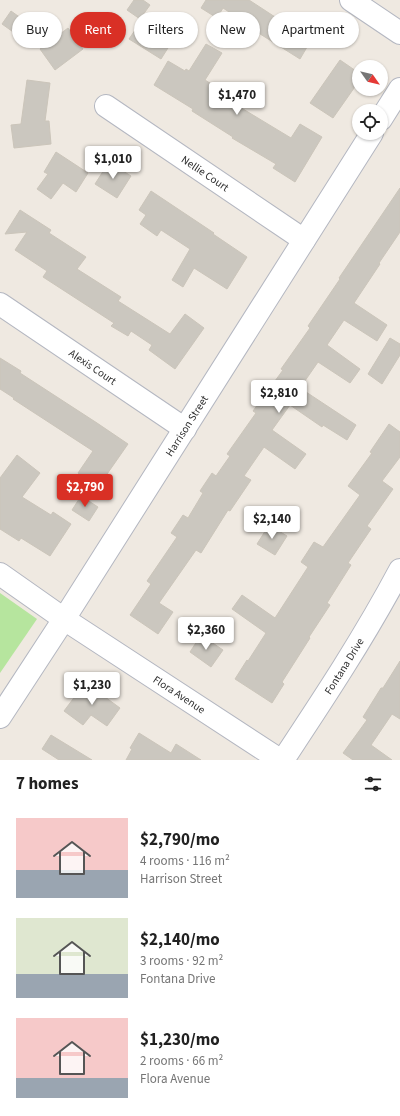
<!DOCTYPE html>
<meta charset="utf-8">
<style>
:root{--surface:#fff;--page:#f6f6f6;--text:#222;--muted:#767676;--accent:#d93025}
body{margin:0;font-family:"Source Sans 3",sans-serif;background:var(--page);color:var(--text);height:100vh;display:flex;flex-direction:column;font-size:15px;white-space:nowrap}
*{box-sizing:border-box;margin:0}
p{font-size:13px;color:var(--muted)}
.icon{flex:none;width:22px;height:22px;fill:none;stroke:currentColor;stroke-width:2;stroke-linecap:round;stroke-linejoin:round}
.map{position:relative;height:760px;overflow:hidden}
.details{display:flex;flex-direction:column;background:var(--surface);flex:1}
.details>*{flex:none}
.banner{position:absolute;left:12px;top:12px;width:376px;height:36px;display:flex;gap:8px}
.needle{width:26px;rotate:124deg}
.buttons{position:absolute;left:352px;top:60px;display:grid;gap:8px}
.buttons a{display:grid;place-items:center;width:36px;height:36px;border-radius:50%;background:var(--surface);box-shadow:0 1px 3px #0004;font-size:20px}
.price{position:absolute;translate:-50% -34px;padding:0 9px;border-radius:4px;background:#fff;color:#222;font-size:13px;line-height:26px;filter:drop-shadow(0 1px 2px #0008)}
.price::after{content:'';position:absolute;left:50%;top:24px;width:12px;height:9px;margin-left:-6px;background:inherit;clip-path:polygon(0 0,100% 0,50% 100%)}
.price.on{background:var(--accent);color:#fff}
ul{padding:0;list-style:none}
li{display:flex;align-items:center;gap:12px;height:100px;padding:0 16px}
li span{display:grid;place-items:center;flex:none;width:112px;height:80px;border-radius:0px;color:#555}
li>.icon{margin-inline-start:auto}
span .icon{width:48px;height:48px;fill:#fffc;stroke-width:1}
li b{font-size:17px}
h2{display:flex;justify-content:space-between;align-items:center;height:48px;padding:0 16px;font-size:17px}
.tag{padding:0 14px;border-radius:18px;background:var(--surface);box-shadow:0 1px 3px #0004;font-size:14px;line-height:36px}
.tag.on{background:var(--accent);color:#fff}
.map>svg:first-child{display:block}
</style>
<div class="map">
<svg width="400" height="760" viewBox="0 0 400 760">
<rect width="100%" height="100%" fill="#efe9e1"/>
<polygon fill="#b6e59e" points="0,593 37,619 0,673"/>
<g fill="#cbc7bf" stroke="#cbc5ba">
<polygon points="134,0 143,0 150,5 140,19 127,10"/>
<polygon points="206,0 249,0 295,30 294,32 310,42 300,59 249,27 249,25 223,8 217,18 201,8"/>
<polygon points="11,11 25,21 16,34 2,24"/>
<polygon points="142,20 173,40 161,59 129,39"/>
<polygon points="68,28 83,49 55,70 40,49"/>
<polygon points="206,44 222,53 205,80 240,102 238,106 291,138 300,124 322,137 295,182 273,168 276,164 232,138 233,137 192,111 193,109 154,85 168,61 185,71 186,69 189,71"/>
<polygon points="340,60 359,73 359,81 333,118 310,103"/>
<polygon points="27,80 50,83 45,121 49,121 51,144 14,148 11,125 21,124"/>
<polygon points="56,152 88,173 76,192 63,183 51,199 37,189 48,174 44,172"/>
<polygon points="109,162 131,176 117,198 95,184"/>
<polygon points="400,188 400,232 379,263 380,264 354,303 387,325 377,341 344,320 327,345 360,369 350,383 318,362 300,388 356,425 347,440 323,425 322,427 290,405 272,430 306,454 295,469 264,447 244,476 251,480 230,511 228,510 201,553 196,550 159,603 173,612 158,634 130,615 151,584 147,581 177,537 171,533 183,515 188,518 203,493 200,491 212,473 216,476 230,456 227,454 256,413 253,411 283,370 281,369 310,328 308,326 340,279 339,278"/>
<polygon points="151,191 214,233 213,234 247,257 227,289 194,268 183,287 172,280 190,249 161,230 157,236 140,224 146,215 139,210"/>
<polygon points="20,210 51,230 49,233 86,257 77,269 121,297 118,301 170,334 185,314 204,328 175,369 149,350 152,345 131,331 128,336 111,326 114,323 43,277 47,271 15,250 27,232 5,234"/>
<polygon points="390,338 400,344 400,355 382,384 368,374"/>
<polygon points="0,358 21,371 20,373 97,423 128,444 98,487 78,473 93,451 13,399 14,398 0,389"/>
<polygon points="389,424 400,432 400,457 382,481 393,489 367,526 371,529 348,563 351,565 327,603 330,605 309,637 310,638 282,682 284,684 272,703 235,679 247,660 248,661 266,633 232,609 242,595 275,618 308,567 301,562 314,542 323,547 360,495 348,486 372,453 370,452"/>
<polygon points="17,455 40,473 22,497 51,515 53,512 71,524 50,556 21,538 19,541 0,529 0,478"/>
<polygon points="81,496 98,507 89,521 72,510"/>
<polygon points="269,525 287,536 275,555 257,544"/>
<polygon points="201,635 223,650 211,667 190,652"/>
<polygon points="400,661 400,719 392,714 371,745 392,760 353,760 343,753 367,720 363,717 381,688 383,688"/>
<polygon points="85,683 95,690 99,685 109,692 105,697 120,708 107,726 91,715 83,725 64,711"/>
<polygon points="139,733 171,753 176,744 201,760 126,760 132,749 130,748"/>
<polygon points="51,735 92,760 59,760 42,749"/>
</g>
<g fill="none" stroke-linecap="round" stroke-linejoin="round">
<g stroke="#b4b7c1" stroke-width="24">
<g id="minor">
<polyline points="351,0 400,33"/>
<path id="s1" d="M106,106L304,240"/>
<polyline points="381,119 400,89"/>
<path id="s2" d="M0,304L185,429"/>
<path id="s3" d="M0,574L64,619L280,760"/>
<path id="s4" d="M0,717L64,619L372,133"/>
<path id="s5" d="M283,760C324,698 365,636 400,570"/>
</g>
</g>
<use href="#minor" stroke="#fff" stroke-width="22"/>
</g>
<g text-anchor="middle" dominant-baseline="central" stroke-width="3" stroke-linejoin="round" paint-order="stroke">
<g font-size="11" fill="#2e2e2e" stroke="#fff">
<text stroke="none"><textPath href="#s1" startOffset="120">Nellie Court</textPath></text>
<text stroke="none"><textPath href="#s2" startOffset="112">Alexis Court</textPath></text>
<text stroke="none"><textPath href="#s4" startOffset="346">Harrison Street</textPath></text>
<text stroke="none"><textPath href="#s5" startOffset="112">Fontana Drive</textPath></text>
<text stroke="none"><textPath href="#s3" startOffset="216">Flora Avenue</textPath></text>
</g>
</g>
</svg>
<div class="buttons">
<a><svg class="needle" viewBox="-14 -14 28 28"><path d="M0-13l5 13h-10z" fill="#e53935"/><path d="M0 13l5-13h-10z" fill="#767676"/></svg></a>
<a><svg class="icon" aria-label="locate" viewBox="0 0 24 24"><circle cx="12" cy="12" r="6"/><path d="M12 2v4M12 18v4M2 12h4M18 12h4"/></svg></a>
</div>
<b class="price" style="left:237px;top:116px">$1,470</b>
<b class="price" style="left:113px;top:180px">$1,010</b>
<b class="price" style="left:279px;top:414px">$2,810</b>
<b class="price on" style="left:85px;top:508px">$2,790</b>
<b class="price" style="left:272px;top:540px">$2,140</b>
<b class="price" style="left:206px;top:651px">$2,360</b>
<b class="price" style="left:92px;top:706px">$1,230</b>
<div class="banner">
<a class="tag">Buy</a>
<a class="tag on">Rent</a>
<a class="tag">Filters</a>
<a class="tag">New</a>
<a class="tag">Apartment</a>
</div>
</div>
<section class="details">
<h2>7 homes<svg class="icon" aria-label="filters" viewBox="0 0 24 24"><path d="M4 7h16M4 17h16"/><circle cx="9" cy="7" r="2"/><circle cx="15" cy="17" r="2"/></svg></h2>
<ul>
<li><span style="background:linear-gradient(#f6c9c9 65%,#9aa5b1 0)"><svg class="icon" aria-label="home" viewBox="0 0 24 24"><path d="M3 11l9-7 9 7M6 9v11h12V9"/></svg></span><div><b>$2,790/mo</b><p>4 rooms · 116 m²</p><p>Harrison Street</p></div></li>
<li><span style="background:linear-gradient(#dfe7d0 70%,#9aa5b1 0)"><svg class="icon" aria-label="home" viewBox="0 0 24 24"><path d="M3 11l9-7 9 7M6 9v11h12V9"/></svg></span><div><b>$2,140/mo</b><p>3 rooms · 92 m²</p><p>Fontana Drive</p></div></li>
<li><span style="background:linear-gradient(#f6c9c9 75%,#9aa5b1 0)"><svg class="icon" aria-label="home" viewBox="0 0 24 24"><path d="M3 11l9-7 9 7M6 9v11h12V9"/></svg></span><div><b>$1,230/mo</b><p>2 rooms · 66 m²</p><p>Flora Avenue</p></div></li>
</ul>
</section>
